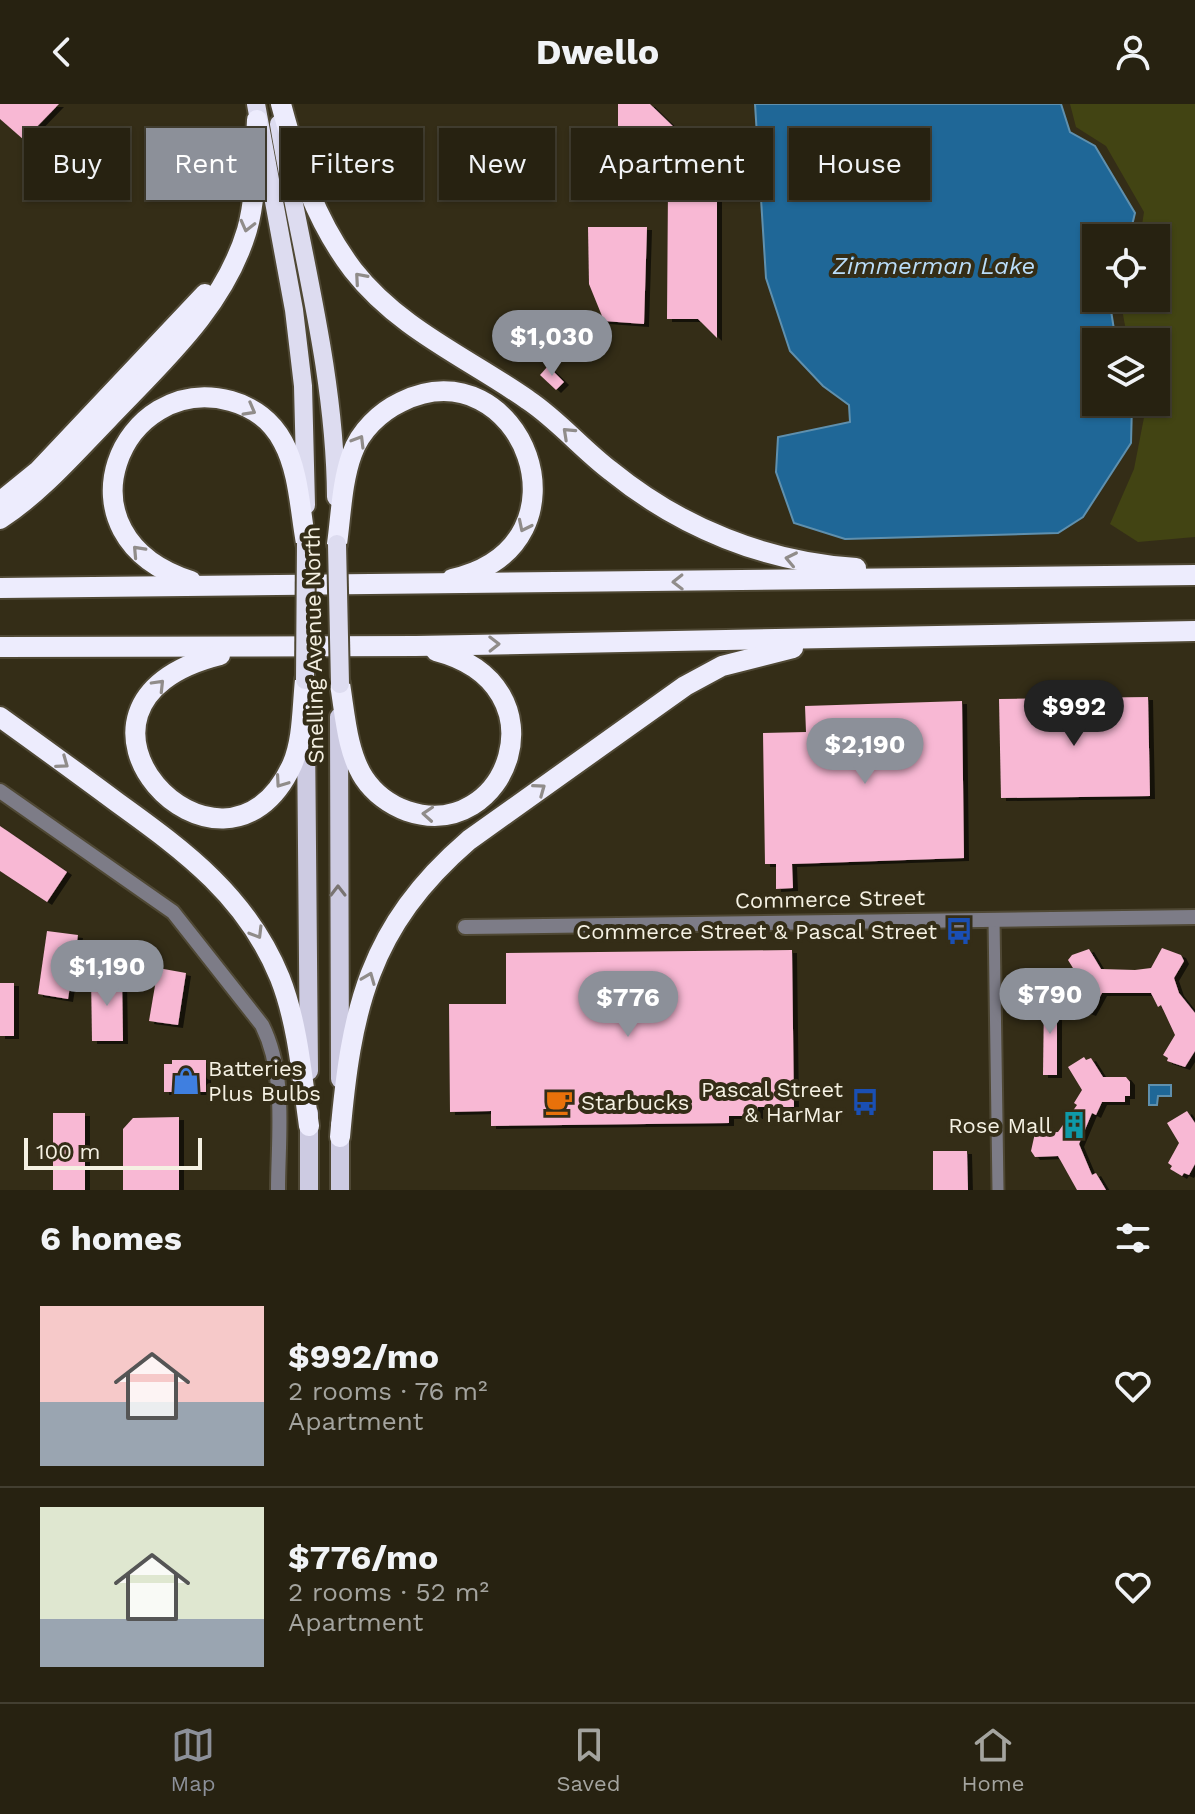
<!DOCTYPE html>
<meta charset="utf-8">
<style>
:root{--surface:#272211;--page:#332f1f;--text:#f1f3f6;--muted:#a4a49f;--line:#433f31;--accent:#8c9099}
body{margin:0;font-family:"Work Sans",sans-serif;background:var(--page);color:var(--text);height:100vh;display:flex;flex-direction:column;font-size:30px;white-space:nowrap}
*{box-sizing:border-box;margin:0}
p{font-size:26px;color:var(--muted)}
.icon{flex:none;width:44px;height:44px;fill:none;stroke:currentColor;stroke-width:2;stroke-linecap:round;stroke-linejoin:round}
.map{position:relative;height:1086px;overflow:hidden}
.sheet{display:flex;flex-direction:column;background:var(--surface);flex:1}
.sheet>*{flex:none}
.banner{position:absolute;left:24px;top:24px;width:1148px;height:72px;display:flex;gap:16px}
.tools{position:absolute;left:1082px;top:120px;display:grid;gap:16px}
.tools a{display:grid;place-items:center;width:88px;height:88px;border-radius:0px;background:var(--surface);box-shadow:0 2px 6px #0004,0 0 0 2px var(--line);font-size:40px}
.scale{position:absolute;left:24px;bottom:20px;width:178px;box-sizing:border-box;padding-left:8px;border:4px solid #f5f1e3;border-top:0;font-size:22px;line-height:28px;white-space:nowrap;color:#f5f1e3;-webkit-text-stroke:6px #342d17;paint-order:stroke}
.price{position:absolute;translate:-50% -68px;padding:0 18px;border-radius:28px;background:var(--accent);color:#fff;font-size:26px;line-height:52px;filter:drop-shadow(0 2px 4px #0008)}
.price::after{content:'';position:absolute;left:50%;top:48px;width:24px;height:18px;margin-left:-12px;background:inherit;clip-path:polygon(0 0,100% 0,50% 100%)}
.price.on{background:#222;color:#fff}
ul{padding:0;list-style:none}
li{display:flex;align-items:center;gap:24px;height:200px;padding:0 40px}
li+li{border-top:2px solid var(--line)}
li span{display:grid;place-items:center;flex:none;width:224px;height:160px;border-radius:0px;color:#555}
li>.icon{margin-inline-start:auto}
span .icon{width:96px;height:96px;fill:#fffc;stroke-width:1}
li b{font-size:34px}
h2{display:flex;justify-content:space-between;align-items:center;height:96px;padding:0 40px;font-size:34px}
.pill{padding:0 28px;border-radius:0px;background:var(--surface);box-shadow:0 2px 6px #0004,0 0 0 2px var(--line);font-size:28px;line-height:72px}
.pill.on{background:var(--accent);color:#fff}
header{display:flex;justify-content:space-between;align-items:center;height:104px;padding:0 40px;background:var(--surface);font-size:36px;font-weight:700}
.dock{display:flex;justify-content:space-around;align-items:center;height:112px;border-top:2px solid var(--line);background:var(--surface);font-size:22px;color:var(--muted)}
.dock a{display:grid;justify-items:center;gap:4px}
.dock .on{color:var(--accent)}
.map>svg:first-child{display:block}
</style>
<header><svg class="icon" aria-label="back" viewBox="0 0 24 24"><path d="M15 5l-7 7 7 7"/></svg>Dwello<svg class="icon" aria-label="person" viewBox="0 0 24 24"><circle cx="12" cy="8" r="4"/><path d="M4 21q1-7 8-7t8 7"/></svg></header>
<div class="map">
<svg width="1195" height="1086" viewBox="0 0 1195 1086">
<defs>
<filter id="shadow"><feDropShadow dx="5" dy="3" stdDeviation="0" flood-color="#0009"/></filter>
</defs>
<rect width="100%" height="100%" fill="#342d17"/>
<polygon fill="#424413" points="1070,0 1195,0 1195,433 1138,438 1110,420 1134,365 1147,298 1156,298 1156,238 1138,238 1126,227 1120,194 1156,194 1156,134 1140,134 1144,108 1106,42 1076,23"/>
<g fill="#1f6797" stroke="#5f90ae" stroke-width="2">
<polygon points="755,0 1061,0 1070,28 1095,42 1135,109 1129,134 1096,134 1096,194 1109,194 1116,238 1096,238 1096,298 1132,298 1132,301 1131,339 1083,413 1058,429 845,435 794,419 776,368 778,333 850,318 849,301 823,282 790,247 766,174"/>
<polygon points="1149,981 1171,981 1171,992 1158,992 1157,1001 1149,1001"/>
</g>
<g fill="#f8b8d4" filter="url(#shadow)">
<polygon points="0,0 59,0 24,36 0,15"/>
<polygon points="618,0 650,0 717,65 717,234 698,215 667,215 668,83 618,35"/>
<polygon points="588,123 647,123 644,220 604,217 589,180"/>
<polygon points="548,262 564,278 556,286 540,271"/>
<polygon points="1148,593 1150,692 1001,694 999,595"/>
<polygon points="962,597 964,754 792,760 793,784 776,785 776,760 765,760 763,629 806,628 805,602"/>
<polygon points="0,722 67,768 47,798 0,767"/>
<polygon points="47,827 78,831 68,895 38,890"/>
<polygon points="1162,844 1181,851 1184,857 1174,874 1179,889 1195,909 1195,947 1185,963 1167,957 1168,954 1163,951 1175,931 1161,901 1158,903 1151,889 1102,889 1091,909 1068,900 1081,877 1068,856 1072,851 1089,845 1101,865 1135,866 1151,864"/>
<polygon points="792,846 794,1003 758,1003 758,1012 729,1012 729,1019 491,1022 491,1007 450,1008 449,900 506,900 506,849"/>
<polygon points="158,864 186,869 178,921 149,917"/>
<polygon points="91,872 122,872 123,937 92,937"/>
<rect x="0" y="879" width="14" height="53"/>
<polygon points="1044,893 1057,893 1057,971 1043,971"/>
<polygon points="1084,953 1086,956 1091,954 1103,973 1126,973 1130,978 1130,992 1125,992 1125,998 1102,998 1096,1011 1092,1009 1079,1040 1092,1071 1096,1069 1106,1086 1077,1086 1058,1052 1035,1053 1031,1047 1035,1029 1058,1028 1077,1001 1074,999 1082,986 1068,963"/>
<polygon points="172,956 206,956 206,988 164,988 164,960 172,960"/>
<polygon points="1187,1007 1195,1019 1195,1060 1189,1071 1184,1069 1182,1072 1170,1065 1172,1062 1168,1059 1179,1039 1167,1019"/>
<rect x="53" y="1009" width="32" height="77"/>
<polygon points="179,1013 179,1086 123,1086 123,1025 133,1014"/>
<polygon points="933,1047 967,1047 968,1086 933,1086"/>
</g>
<g fill="none" stroke-linecap="round" stroke-linejoin="round">
<g stroke="#4f4834" stroke-width="15">
<polyline id="minor" points="994,815 998,1086"/>
</g>
<g stroke="#4f4834" stroke-width="18">
<g id="tertiary">
<path d="M0,687L173,808L262,921C287,971 278,1032 278,1086"/>
<polyline points="465,823 1195,813"/>
</g>
</g>
<g stroke="#4f4834" stroke-width="22">
<g id="primary">
<polyline points="339,613 340,975"/>
<polyline points="306,629 309,967"/>
<polyline points="309,1086 309,1009"/>
<polyline points="340,1086 340,1021"/>
</g>
</g>
<g stroke="#4f4834" stroke-width="22">
<g id="trunk">
<polyline points="256,0 294,206 303,282 306,401"/>
<path d="M279,20C300,145 335,266 336,393"/>
</g>
</g>
<g stroke="#4f4834" stroke-width="24">
<g id="motorway">
<path d="M281,0C297,60 315,116 353,166C399,225 468,254 528,296C558,316 582,345 611,367C681,424 766,458 856,464"/>
<polyline points="0,398 38,367 205,190"/>
<path d="M0,415C41,388 73,351 107,316C161,259 224,204 247,126C257,91 255,52 257,16"/>
<path d="M337,440C341,411 342,377 352,350C360,327 380,308 401,298C520,239 601,441 452,475"/>
<path d="M191,477C50,432 122,267 231,297C253,303 272,317 283,338C299,367 300,407 306,439"/>
<polyline points="0,484 1195,471"/>
<polyline points="0,543 416,542 1195,527"/>
<path d="M220,551C23,600 222,812 292,661C303,636 302,604 305,576"/>
<path d="M340,580C345,610 347,648 364,674C374,689 390,701 407,707C507,741 567,581 436,547"/>
<path d="M0,613C39,641 79,670 118,699C186,748 247,793 280,874C298,920 302,973 309,1022"/>
<path d="M340,1033C351,906 368,823 469,736L685,582L722,562L793,544"/>
</g>
</g>
<use href="#minor" stroke="#7d7c87" stroke-width="11"/>
<use href="#tertiary" stroke="#7d7c87" stroke-width="14"/>
<use href="#primary" stroke="#cdcbe2" stroke-width="18"/>
<use href="#trunk" stroke="#dddcf0" stroke-width="18"/>
<use href="#motorway" stroke="#edecfd" stroke-width="20"/>
<g stroke="#4f4834" stroke-width="22" stroke-linecap="butt">
<g id="trunk-bridge">
<polyline points="337,440 340,580"/>
<polyline points="305,576 306,439"/>
</g>
</g>
<use href="#trunk-bridge" stroke="#dddcf0" stroke-width="18"/>
</g>
<defs><path id="oneway-chevron" d="M-2-3.5L2.5 0L-2 3.5" fill="none" stroke-width="1.6" stroke-linecap="round" stroke-linejoin="round" transform="scale(2)"/></defs>
<g stroke="#908c8a">
<use href="#oneway-chevron" transform="translate(247 122) rotate(104)"/>
<use href="#oneway-chevron" transform="translate(360 174) rotate(-131)"/>
<use href="#oneway-chevron" transform="translate(250 306) rotate(29)"/>
<use href="#oneway-chevron" transform="translate(568 329) rotate(-137)"/>
<use href="#oneway-chevron" transform="translate(359 337) rotate(-59)"/>
<use href="#oneway-chevron" transform="translate(524 422) rotate(116)"/>
<use href="#oneway-chevron" transform="translate(138 447) rotate(-133)"/>
<use href="#oneway-chevron" transform="translate(791 455) rotate(-168)"/>
<use href="#oneway-chevron" transform="translate(678 478) rotate(179)"/>
<use href="#oneway-chevron" transform="translate(494 540) rotate(-1)"/>
<use href="#oneway-chevron" transform="translate(159 581) rotate(-46)"/>
<use href="#oneway-chevron" transform="translate(63 659) rotate(36)"/>
<use href="#oneway-chevron" transform="translate(281 678) rotate(125)"/>
<use href="#oneway-chevron" transform="translate(540 685) rotate(-36)"/>
<use href="#oneway-chevron" transform="translate(428 710) rotate(-176)"/>
<use href="#oneway-chevron" transform="translate(257 829) rotate(59)"/>
<use href="#oneway-chevron" transform="translate(369 874) rotate(-68)"/>
</g>
<use stroke="#797472" href="#oneway-chevron" transform="translate(338 787) rotate(-90)"/>
<defs>
<g id="bus-bare" transform="scale(2.16)"><path d="M-5-6H5V4H4V6H2V4H-2V6H-4V4H-5ZM-3.5-4V0h7V-4ZM-3.5 1.2v1.5H-2V1.2ZM2 1.2v1.5H3.5V1.2Z" fill="#1a4fb4" stroke="#342d17" stroke-width="2.5" paint-order="stroke"/></g>
<g id="shop-bare" transform="scale(2.16)"><path d="M-5-2.5h2.3a2.7 3.5 0 0 1 5.4 0H5L5.5 6h-11ZM-1.5-2.5h3a1.5 2.3 0 0 0-3 0Z" fill="#3f7fe0" stroke="#342d17" stroke-width="2.5" paint-order="stroke"/></g>
<g id="cafe-bare" transform="scale(2.16)"><path d="M-5.5-4.5H6V0H3Q3 3.5 0 3.5H-2.5Q-5.5 3.5-5.5 0ZM3-3.2v2h1.7v-2ZM-6 4.5H4V6H-6Z" fill="#e8710a" stroke="#342d17" stroke-width="2.5" paint-order="stroke"/></g>
<g id="building-bare" transform="scale(2.16)"><path d="M-4-6H4V6H1V3H-1V6H-4ZM-2.5-4.3h1.7v1.8h-1.7ZM.8-4.3h1.7v1.8H.8ZM-2.5-1h1.7V.8h-1.7ZM.8-1h1.7V.8H.8Z" fill="#0f9aa8" stroke="#342d17" stroke-width="2.5" paint-order="stroke"/></g>
</defs>
<g fill-rule="evenodd">
<use href="#bus-bare" x="959" y="827"/>
<use href="#shop-bare" x="186" y="977"/>
<use href="#cafe-bare" x="559" y="998"/>
<use href="#bus-bare" x="865" y="998"/>
<use href="#building-bare" x="1074" y="1021"/>
</g>
<g text-anchor="middle" dominant-baseline="central" stroke-width="8" stroke-linejoin="round" paint-order="stroke">
<g font-size="22" fill="#f5f1e3" stroke="#342d17">
<text transform="translate(314 541) rotate(-91)">Snelling Avenue North</text>
<text transform="translate(830 795) rotate(-1)">Commerce Street</text>
</g>
<g font-size="22" fill="#f5f1e3" stroke="#342d17" text-anchor="end">
<text x="937" y="827">Commerce Street &amp; Pascal Street</text>
<text x="208" y="964" text-anchor="start">Batteries<tspan x="208" dy="25">Plus Bulbs</tspan></text>
<text x="843" y="985">Pascal Street<tspan x="843" dy="25">&amp; HarMar</tspan></text>
<text x="581" y="998" text-anchor="start">Starbucks</text>
<text x="1052" y="1021">Rose Mall</text>
</g>
<g font-size="24" font-style="italic" fill="#baddf9" stroke="#342d17">
<text x="934" y="162">Zimmerman Lake</text>
</g>
</g>
</svg>
<div class="tools">
<a><svg class="icon" aria-label="locate" viewBox="0 0 24 24"><circle cx="12" cy="12" r="6"/><path d="M12 2v4M12 18v4M2 12h4M18 12h4"/></svg></a>
<a><svg class="icon" aria-label="layers" viewBox="0 0 24 24"><path d="M12 4l9 5-9 5-9-5zM3 14l9 5 9-5"/></svg></a>
</div>
<div class="scale">100 m</div>
<b class="price" style="left:552px;top:274px">$1,030</b>
<b class="price on" style="left:1074px;top:644px">$992</b>
<b class="price" style="left:865px;top:682px">$2,190</b>
<b class="price" style="left:107px;top:904px">$1,190</b>
<b class="price" style="left:1050px;top:932px">$790</b>
<b class="price" style="left:628px;top:935px">$776</b>
<div class="banner">
<a class="pill">Buy</a>
<a class="pill on">Rent</a>
<a class="pill">Filters</a>
<a class="pill">New</a>
<a class="pill">Apartment</a>
<a class="pill">House</a>
</div>
</div>
<section class="sheet">
<h2>6 homes<svg class="icon" aria-label="filters" viewBox="0 0 24 24"><path d="M4 7h16M4 17h16"/><circle cx="9" cy="7" r="2"/><circle cx="15" cy="17" r="2"/></svg></h2>
<ul>
<li><span style="background:linear-gradient(#f6c9c9 60%,#9aa5b1 0)"><svg class="icon" aria-label="home" viewBox="0 0 24 24"><path d="M3 11l9-7 9 7M6 9v11h12V9"/></svg></span><div><b>$992/mo</b><p>2 rooms · 76 m²</p><p>Apartment</p></div><svg class="icon" aria-label="heart" viewBox="0 0 24 24"><path d="M12 20l-8-8c-3-5 5-10 8-4 3-6 11-1 8 4z"/></svg></li>
<li><span style="background:linear-gradient(#dfe7d0 70%,#9aa5b1 0)"><svg class="icon" aria-label="home" viewBox="0 0 24 24"><path d="M3 11l9-7 9 7M6 9v11h12V9"/></svg></span><div><b>$776/mo</b><p>2 rooms · 52 m²</p><p>Apartment</p></div><svg class="icon" aria-label="heart" viewBox="0 0 24 24"><path d="M12 20l-8-8c-3-5 5-10 8-4 3-6 11-1 8 4z"/></svg></li>
</ul>
</section>
<nav class="dock">
<a class="on"><svg class="icon" aria-label="map" viewBox="0 0 24 24"><path d="M3 6l6-2 6 2 6-2v14l-6 2-6-2-6 2zM9 4v14M15 6v14"/></svg>Map</a>
<a><svg class="icon" aria-label="saved" viewBox="0 0 24 24"><path d="M7 4h10v16l-5-4-5 4z"/></svg>Saved</a>
<a><svg class="icon" aria-label="home" viewBox="0 0 24 24"><path d="M3 11l9-7 9 7M6 9v11h12V9"/></svg>Home</a>
</nav>
